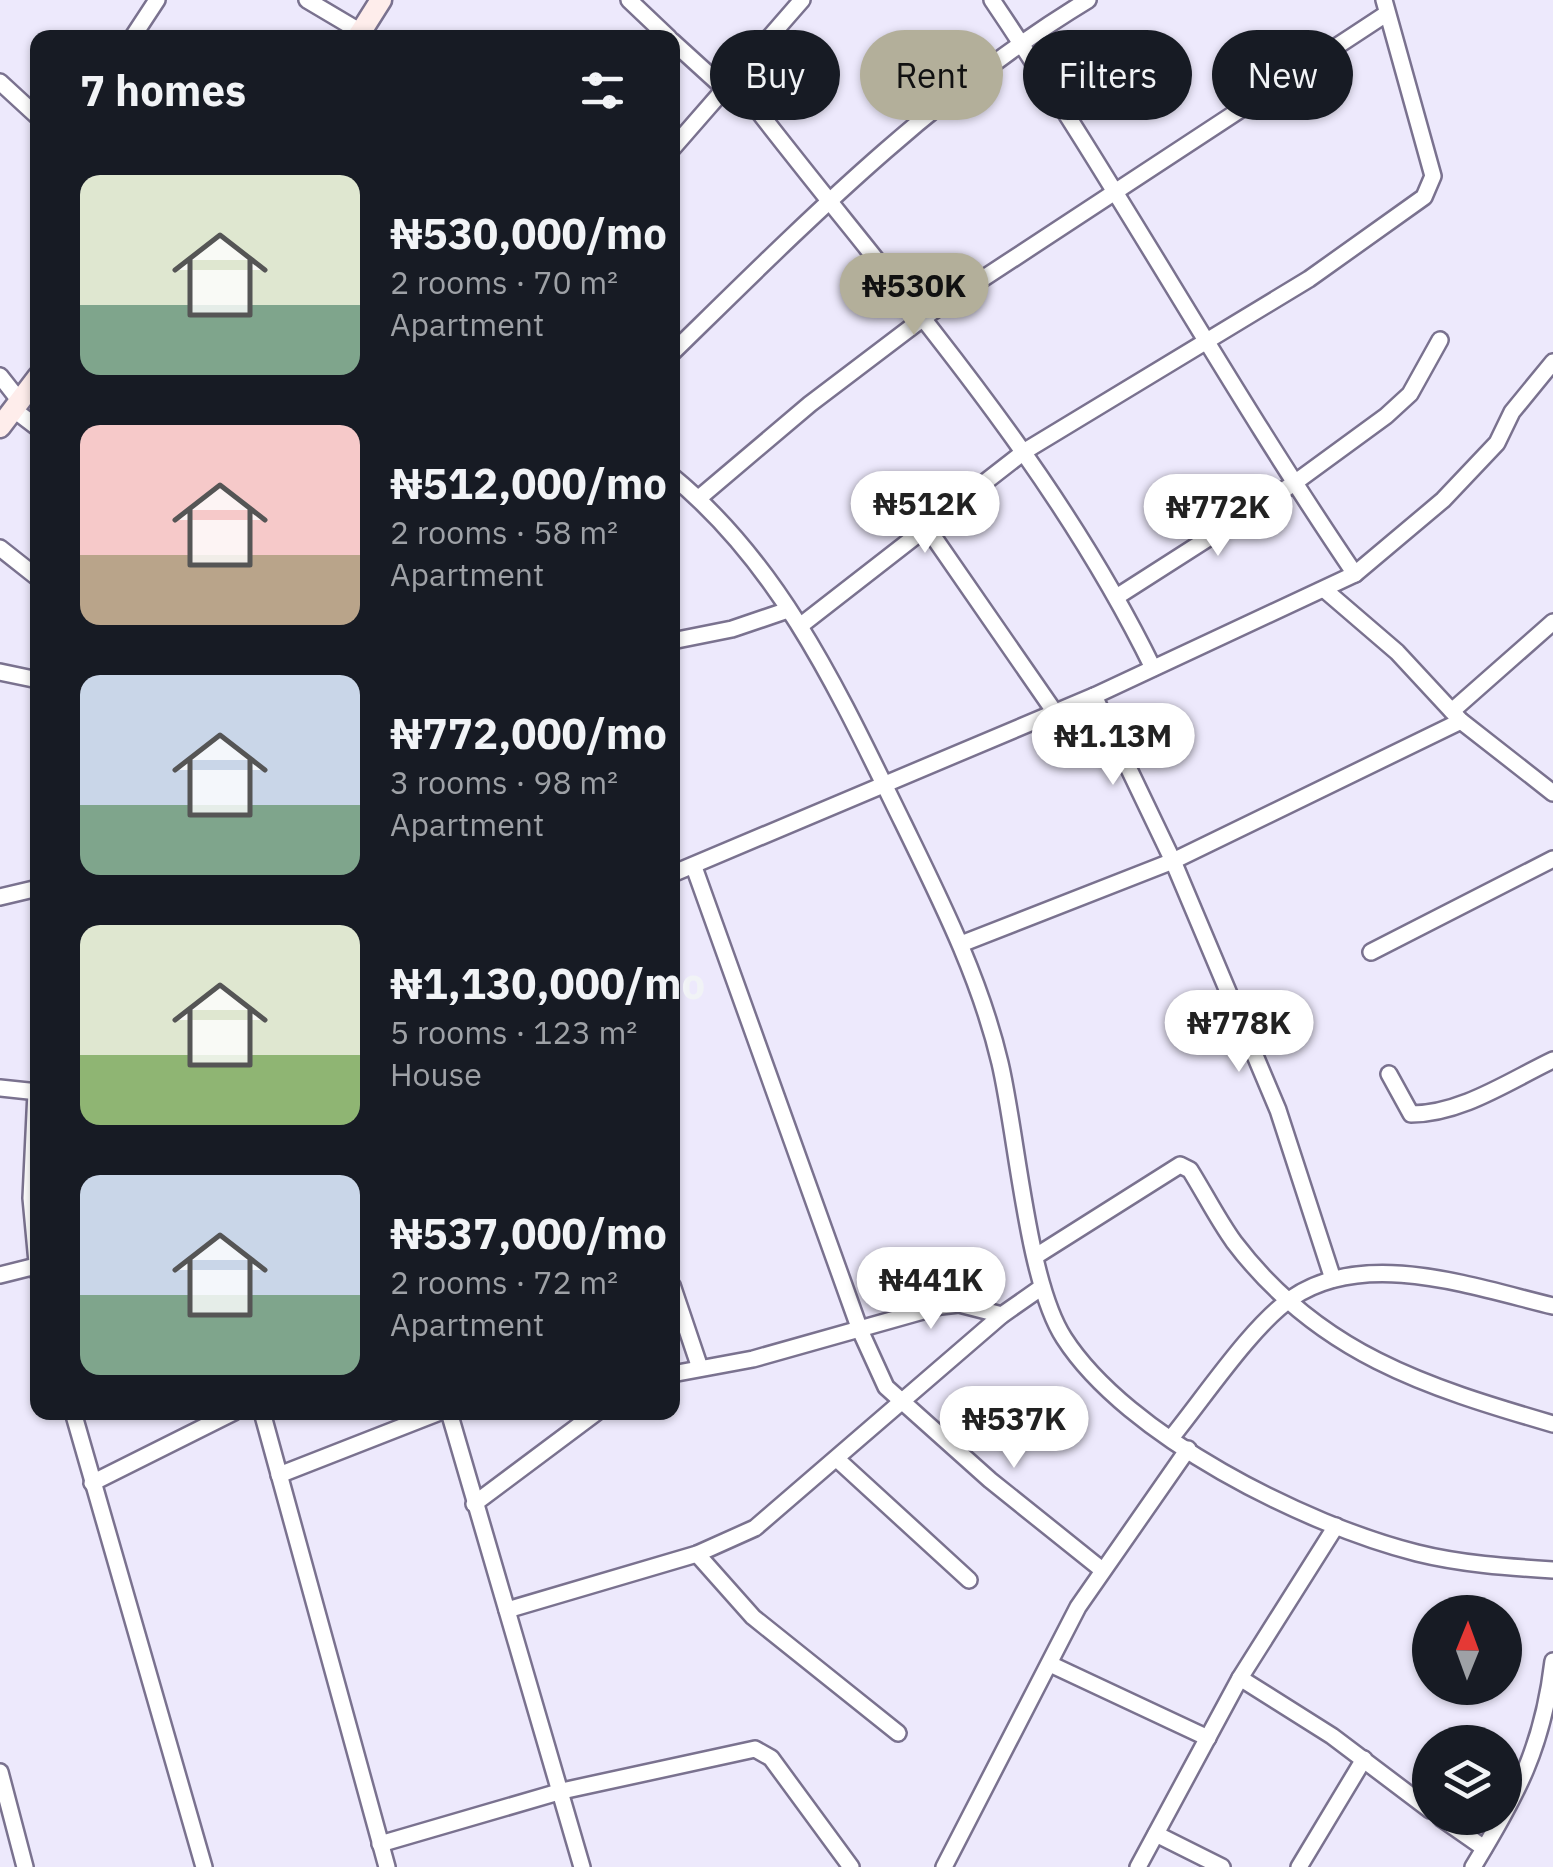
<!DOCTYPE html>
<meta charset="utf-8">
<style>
:root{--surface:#171b24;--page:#242831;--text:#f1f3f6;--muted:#9ea1a6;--accent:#b3af9a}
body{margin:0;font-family:"IBM Plex Sans",sans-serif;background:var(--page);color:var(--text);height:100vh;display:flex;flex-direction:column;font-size:38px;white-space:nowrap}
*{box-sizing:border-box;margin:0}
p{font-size:32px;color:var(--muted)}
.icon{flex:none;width:55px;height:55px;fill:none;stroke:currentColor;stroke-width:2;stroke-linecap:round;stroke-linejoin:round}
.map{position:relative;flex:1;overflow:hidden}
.sheet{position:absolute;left:30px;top:30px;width:650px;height:1390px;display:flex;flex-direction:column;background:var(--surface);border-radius:20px;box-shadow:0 2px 8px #0004}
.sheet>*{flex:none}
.top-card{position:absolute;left:710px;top:30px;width:692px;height:90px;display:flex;gap:20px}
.needle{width:65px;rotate:1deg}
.controls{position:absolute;left:1412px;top:1595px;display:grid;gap:20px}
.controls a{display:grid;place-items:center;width:110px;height:110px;border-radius:50%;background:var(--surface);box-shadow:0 2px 8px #0004;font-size:50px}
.price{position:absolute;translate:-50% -85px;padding:0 22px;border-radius:35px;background:#fff;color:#222;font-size:32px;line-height:65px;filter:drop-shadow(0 2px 5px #0008)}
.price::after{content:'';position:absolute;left:50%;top:60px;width:30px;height:22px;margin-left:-15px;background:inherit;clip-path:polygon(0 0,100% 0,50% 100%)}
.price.selected{background:var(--accent);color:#111}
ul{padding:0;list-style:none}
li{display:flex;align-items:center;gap:30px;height:250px;padding:0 50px}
li span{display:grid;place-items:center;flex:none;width:280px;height:200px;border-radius:20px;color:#555}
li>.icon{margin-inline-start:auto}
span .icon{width:120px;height:120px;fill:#fffc;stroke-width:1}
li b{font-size:42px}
h2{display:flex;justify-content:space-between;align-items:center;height:120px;padding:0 50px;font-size:42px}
.chip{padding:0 35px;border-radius:45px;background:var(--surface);box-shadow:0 2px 8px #0004;font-size:35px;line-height:90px}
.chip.selected{background:var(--accent);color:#111}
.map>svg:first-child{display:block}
</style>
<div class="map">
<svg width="1553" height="1867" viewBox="0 0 1553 1867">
<rect width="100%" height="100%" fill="#ede9fc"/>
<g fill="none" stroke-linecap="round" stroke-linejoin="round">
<g stroke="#7a728f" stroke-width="20">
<g id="street">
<polyline points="307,0 361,32"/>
<polyline points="629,0 669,38"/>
<path d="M992,0C1119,188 1228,387 1355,574"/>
<polyline points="132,38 157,0"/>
<polyline points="672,41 727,91"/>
<path d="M735,81C881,273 1046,449 1153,668"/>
<polyline points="0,82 38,117"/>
<polyline points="672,149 802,0"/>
<path d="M672,353C803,225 931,95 1088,0"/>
<polyline points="0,376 19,400"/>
<polyline points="13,409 38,428"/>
<path d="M672,476C783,567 841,697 903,823C941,901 980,978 1000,1063C1017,1135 1027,1281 1064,1338C1127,1436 1305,1525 1417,1553C1461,1564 1507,1567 1553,1570"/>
<polyline points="699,498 810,404 926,316 1386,14"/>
<polyline points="926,526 1054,711"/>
<polyline points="0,548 38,578"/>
<polyline points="1326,591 1397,652 1461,721 1553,793"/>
<polyline points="1118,596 1293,484 1386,416 1410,394 1440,340"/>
<polyline points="800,626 1025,451 1309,279 1424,197 1433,176 1384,0"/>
<polyline points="672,641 732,629 788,610"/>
<polyline points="0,672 38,680"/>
<polyline points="1094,696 1173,861 1278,1110 1333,1279"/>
<polyline points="1452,711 1553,622"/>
<polyline points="694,867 860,1330 886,1387 990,1480 1101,1569"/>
<polyline points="672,874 1094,696 1355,574 1443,500 1497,443 1512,412 1553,362"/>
<polyline points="0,897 38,888"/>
<polyline points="961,944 1173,861 1461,721"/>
<polyline points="1371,952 1553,859"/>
<path d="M1389,1074L1411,1114C1461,1114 1509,1081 1553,1060"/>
<polyline points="0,1088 38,1092"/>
<polyline points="36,1092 31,1198 38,1273"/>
<path d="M1036,1256L1180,1165L1190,1170C1205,1194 1218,1220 1234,1242C1318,1353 1426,1387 1553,1424"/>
<polyline points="0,1275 36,1266"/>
<polyline points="672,1285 700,1368"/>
<polyline points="672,1374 753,1359 941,1306 959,1304 1002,1315"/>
<polyline points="73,1412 204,1867"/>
<polyline points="262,1412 387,1867"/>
<polyline points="449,1412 582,1867"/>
<path d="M1171,1438C1203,1399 1252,1325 1292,1298C1365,1248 1474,1287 1553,1306"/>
<polyline points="838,1460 969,1580"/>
<polyline points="279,1475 440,1412"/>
<polyline points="92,1483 234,1412"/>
<polyline points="474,1504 597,1412"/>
<polyline points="697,1554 753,1617 898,1733"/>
<polyline points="507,1610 697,1554 755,1528 1002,1315 1042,1287"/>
<polyline points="1050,1664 1208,1738"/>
<polyline points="1240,1678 1332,1736 1430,1810"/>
<polyline points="0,1772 25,1867"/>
<polyline points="1441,1818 1484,1848"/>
<polyline points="1156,1834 1222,1867"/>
<polyline points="380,1844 562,1791 755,1749 771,1758 851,1867"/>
<polyline points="944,1867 1078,1607 1188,1449"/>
<polyline points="1138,1867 1240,1678 1336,1526"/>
<polyline points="1299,1867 1364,1759"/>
<path d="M1473,1867C1517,1795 1543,1747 1553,1661"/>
</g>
</g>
<g stroke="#7a728f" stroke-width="25">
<g id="secondary">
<polyline points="357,38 381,0"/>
<polyline points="0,427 38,377"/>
</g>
</g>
<use href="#street" stroke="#fff" stroke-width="15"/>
<use href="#secondary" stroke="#feedeb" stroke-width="20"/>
</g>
</svg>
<div class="controls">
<a><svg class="needle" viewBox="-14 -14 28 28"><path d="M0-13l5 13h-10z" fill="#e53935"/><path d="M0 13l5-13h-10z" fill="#9ea1a6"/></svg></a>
<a><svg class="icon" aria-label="layers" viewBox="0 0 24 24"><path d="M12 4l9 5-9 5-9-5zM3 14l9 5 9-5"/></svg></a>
</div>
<b class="price selected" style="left:914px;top:338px">₦530K</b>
<b class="price" style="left:925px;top:556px">₦512K</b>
<b class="price" style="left:1218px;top:559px">₦772K</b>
<b class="price" style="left:1113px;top:788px">₦1.13M</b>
<b class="price" style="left:1239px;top:1075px">₦778K</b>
<b class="price" style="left:931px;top:1332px">₦441K</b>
<b class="price" style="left:1014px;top:1471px">₦537K</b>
<div class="top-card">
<a class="chip">Buy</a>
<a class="chip selected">Rent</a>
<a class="chip">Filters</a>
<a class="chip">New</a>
</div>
<section class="sheet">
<h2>7 homes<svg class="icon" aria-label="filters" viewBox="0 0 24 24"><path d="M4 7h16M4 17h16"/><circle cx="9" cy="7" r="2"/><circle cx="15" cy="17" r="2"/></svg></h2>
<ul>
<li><span style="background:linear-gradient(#dfe7d0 65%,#7fa58c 0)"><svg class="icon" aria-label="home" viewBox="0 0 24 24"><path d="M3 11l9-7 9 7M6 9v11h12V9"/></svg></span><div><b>₦530,000/mo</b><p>2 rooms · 70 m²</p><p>Apartment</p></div></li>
<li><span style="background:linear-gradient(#f6c9c9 65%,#b9a48a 0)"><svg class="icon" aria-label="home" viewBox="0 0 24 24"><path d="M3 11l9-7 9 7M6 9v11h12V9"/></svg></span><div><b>₦512,000/mo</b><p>2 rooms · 58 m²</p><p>Apartment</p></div></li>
<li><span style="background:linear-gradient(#c9d6e8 65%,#7fa58c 0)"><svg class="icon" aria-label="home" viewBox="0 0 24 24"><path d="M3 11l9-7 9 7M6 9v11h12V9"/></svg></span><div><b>₦772,000/mo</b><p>3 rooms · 98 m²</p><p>Apartment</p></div></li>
<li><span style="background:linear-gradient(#dfe7d0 65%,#8fb573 0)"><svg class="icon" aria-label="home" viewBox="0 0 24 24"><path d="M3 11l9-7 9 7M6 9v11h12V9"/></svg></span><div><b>₦1,130,000/mo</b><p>5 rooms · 123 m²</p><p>House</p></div></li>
<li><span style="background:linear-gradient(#c9d6e8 60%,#7fa58c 0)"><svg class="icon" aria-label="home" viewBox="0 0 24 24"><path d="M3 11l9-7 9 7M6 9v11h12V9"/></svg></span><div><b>₦537,000/mo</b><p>2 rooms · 72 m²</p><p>Apartment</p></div></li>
</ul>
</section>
</div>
